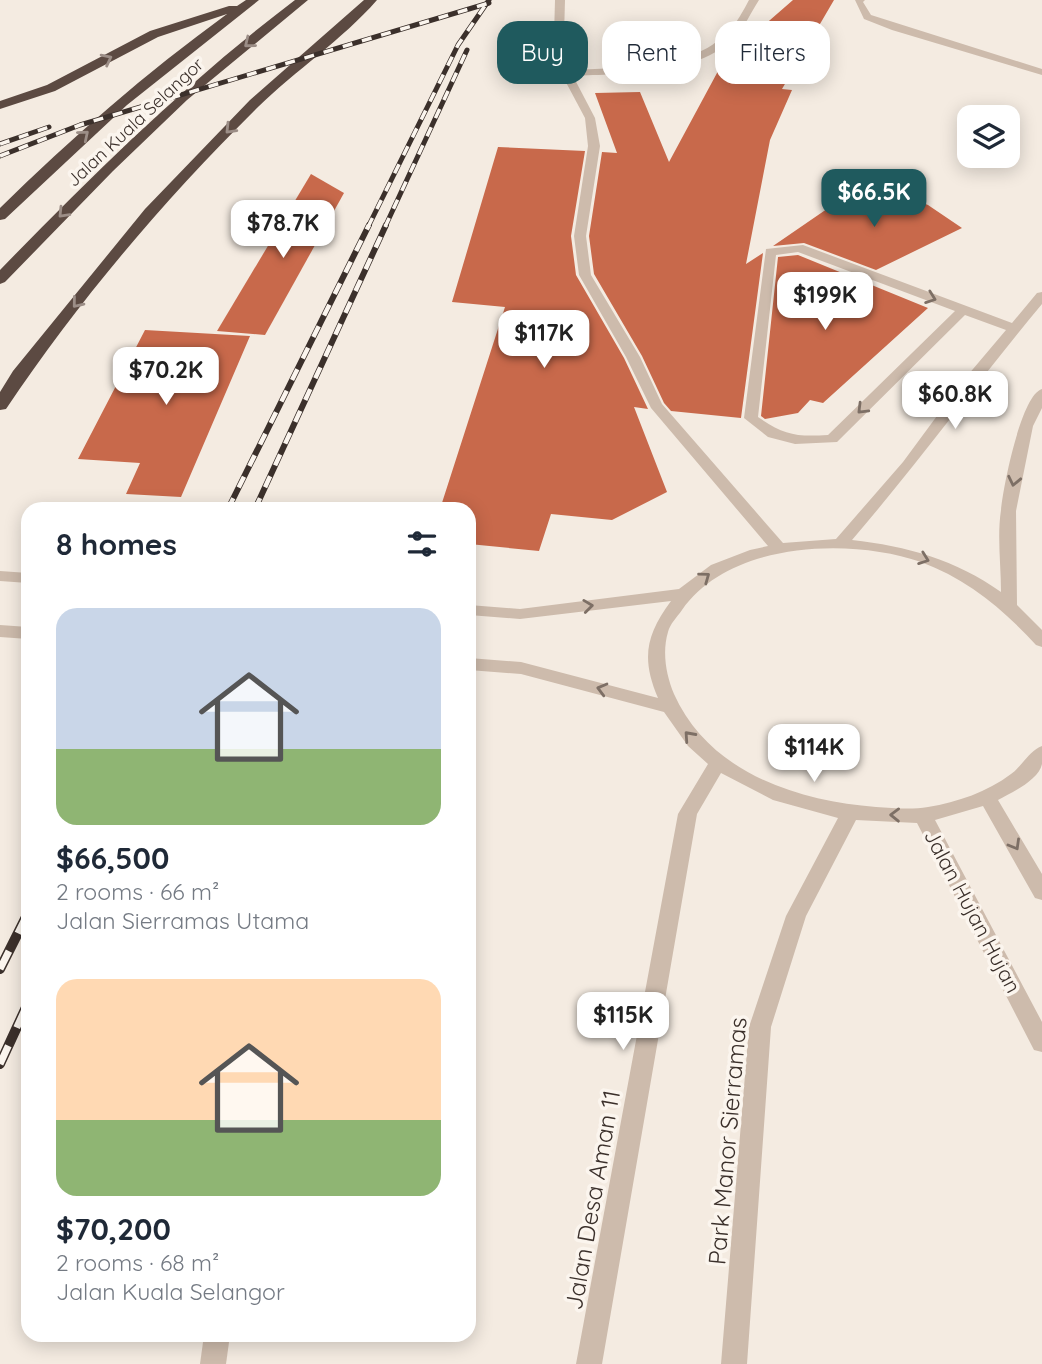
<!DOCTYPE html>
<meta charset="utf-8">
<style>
:root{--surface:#fff;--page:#f6f6f7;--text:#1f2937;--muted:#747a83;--accent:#1f5a5e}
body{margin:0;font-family:Quicksand,sans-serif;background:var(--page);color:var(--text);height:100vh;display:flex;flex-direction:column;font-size:26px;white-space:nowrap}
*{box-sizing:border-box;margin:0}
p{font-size:23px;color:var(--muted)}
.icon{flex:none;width:38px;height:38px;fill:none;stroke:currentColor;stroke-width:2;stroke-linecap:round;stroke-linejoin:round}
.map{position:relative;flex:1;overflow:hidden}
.details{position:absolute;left:21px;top:502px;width:455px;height:840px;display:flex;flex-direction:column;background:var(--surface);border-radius:21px;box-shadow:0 4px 18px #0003}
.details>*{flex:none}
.hud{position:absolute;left:497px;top:21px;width:439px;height:63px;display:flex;gap:14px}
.controls{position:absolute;left:957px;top:105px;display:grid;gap:14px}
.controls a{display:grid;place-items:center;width:63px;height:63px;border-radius:14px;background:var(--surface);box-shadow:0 4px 18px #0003;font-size:35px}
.price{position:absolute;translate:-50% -60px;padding:0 16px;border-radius:14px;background:#fff;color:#222;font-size:23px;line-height:46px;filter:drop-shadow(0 2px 4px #0008)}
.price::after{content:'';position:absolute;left:50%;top:42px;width:21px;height:16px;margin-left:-10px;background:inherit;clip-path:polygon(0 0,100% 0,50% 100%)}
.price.selected{background:var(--accent);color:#fff}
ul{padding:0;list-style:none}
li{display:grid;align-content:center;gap:14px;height:371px;padding:0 35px}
li span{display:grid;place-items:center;height:217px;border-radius:21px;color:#555}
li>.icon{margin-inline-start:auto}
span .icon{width:126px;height:126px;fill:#fffc;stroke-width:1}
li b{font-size:30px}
h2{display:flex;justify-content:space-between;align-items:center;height:84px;padding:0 35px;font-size:30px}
.pill{padding:0 24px;border-radius:21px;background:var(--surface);box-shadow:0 4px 18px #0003;font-size:24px;line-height:63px}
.pill.selected{background:var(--accent);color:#fff}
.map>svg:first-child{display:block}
</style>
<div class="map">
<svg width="1042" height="1364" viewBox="0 0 1042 1364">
<rect width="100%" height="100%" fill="#f4ebe1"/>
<g fill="#c8694b">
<polygon points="793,0 834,0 782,89 792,90 770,140 746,264 763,253 741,418 671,411 664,403 642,356 594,274 589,236 602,152 617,153 595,93 640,92 669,162 724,60"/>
<polygon points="498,147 585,151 571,236 576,275 624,358 648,409 634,407 667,492 612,520 551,514 539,551 469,544 469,509 440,509 505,307 452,302"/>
<polygon points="311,174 344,193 265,335 217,331"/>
<polygon points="873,193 911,198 928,205 962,228 876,270 804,243 773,246 840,200"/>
<polygon points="798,255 928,308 823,403 810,400 798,413 765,419 761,416 778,257"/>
<polygon points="145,330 250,336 181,497 126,494 140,463 78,459"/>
</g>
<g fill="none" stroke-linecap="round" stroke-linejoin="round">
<g fill="#cdbbac" fill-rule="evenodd">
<path d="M555,0H565L564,36L570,70C621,67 689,72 728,32C737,23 743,11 749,0H759C751,12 745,27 735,37C695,77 625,73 573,76L595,118L600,146L586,236L591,275L640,357L662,404L783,543L836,539L903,462L962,382L1006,330L965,315L837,442L795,444L768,437L744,418L766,249L803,245L1012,323L1037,293L1042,292V304C978,381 918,463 852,540C907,546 956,560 1001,592C1001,565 997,536 1001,510C1003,488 1021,395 1042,389V408L1033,426L1016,511L1017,605L1042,630V647L1036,645C1003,609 967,579 921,562C849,537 729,542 682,610C677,617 670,624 668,632C662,652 666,675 674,694C709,772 796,801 876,807C893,808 911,810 928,807C958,802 987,792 1011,774C1022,766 1030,750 1042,746C1042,752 1042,759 1042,764C1039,780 1011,793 998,800L1042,874V900L1035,898L983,806L935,820L1042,1022V1052L1034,1050L917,823L856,820L806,916L771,1027L747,1364H721L749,1027L786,916L838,818L773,800L721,773L697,814L602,1364H576L678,814L708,764L688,746L664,712L521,674L469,670V658L521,662L658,698C641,658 646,635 671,601L520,619L469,615V605L520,609L679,589L711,565L750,550L768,546L651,408L626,357L579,275L574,236L588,146L585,118L561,73L554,36ZM798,252L955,311L828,435C796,437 784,435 758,417L776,255Z"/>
<polygon points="855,0 865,0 863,2 871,15 1042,69 1042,75 892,30 864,19"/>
<polygon points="0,571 28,573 28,583 0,581"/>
<polygon points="0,625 28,627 28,639 0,637"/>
<polygon points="204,1335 230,1335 226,1364 200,1364"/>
</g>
<g fill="#5c4a42" fill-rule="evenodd">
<path d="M246,0H259L127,105L5,219L0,220V208C71,138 146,73 227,14L158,37L55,91L0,109V101L47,85L150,31L229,6H237Z"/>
<path d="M295,0H308L187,100L113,171L5,282L0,284V270C93,174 188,81 295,0Z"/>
<path d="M364,0H377C342,40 296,70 258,107C165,199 79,300 6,409L0,410V392L13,371L145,209L250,100Z"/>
</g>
<g stroke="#3b302b" stroke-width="5">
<g id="rail-far2">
<polyline points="0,144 49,127"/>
<polyline points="0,156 80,125 489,3"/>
<polyline points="368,227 458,45 489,0"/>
<polyline points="385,227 467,50"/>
</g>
</g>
<g stroke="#3b302b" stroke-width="6">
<g id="rail-far1">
<polyline points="228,509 369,225"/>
<polyline points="255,509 386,225"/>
</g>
</g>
<g stroke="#3b302b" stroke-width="10">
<g id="rail">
<polyline points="0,969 28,913"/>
<polyline points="0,1064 28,1003"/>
</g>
</g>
<use href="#rail-far2" stroke="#fbf5ee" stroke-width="3.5" stroke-dasharray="10" stroke-linecap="butt"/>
<use href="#rail-far1" stroke="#fbf5ee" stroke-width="4.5" stroke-dasharray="12" stroke-linecap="butt"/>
<use href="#rail" stroke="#fbf5ee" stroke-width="7" stroke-dasharray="20" stroke-linecap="butt"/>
</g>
<defs><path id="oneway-chevron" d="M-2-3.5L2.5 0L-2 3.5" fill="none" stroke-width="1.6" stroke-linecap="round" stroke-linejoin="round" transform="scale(1.75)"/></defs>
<g stroke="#9c8e87">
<use href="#oneway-chevron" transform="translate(249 43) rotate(141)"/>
<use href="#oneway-chevron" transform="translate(107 59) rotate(-27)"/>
<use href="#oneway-chevron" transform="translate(230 129) rotate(134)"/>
<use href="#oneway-chevron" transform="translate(84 135) rotate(-40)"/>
<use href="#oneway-chevron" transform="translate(63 213) rotate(134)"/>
<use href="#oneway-chevron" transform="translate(77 303) rotate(129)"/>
</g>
<g stroke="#7d6f65">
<use href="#oneway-chevron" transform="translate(931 298) rotate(20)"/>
<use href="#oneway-chevron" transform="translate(862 409) rotate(135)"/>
<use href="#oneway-chevron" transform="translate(1014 481) rotate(102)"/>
<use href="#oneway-chevron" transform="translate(924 559) rotate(20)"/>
<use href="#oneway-chevron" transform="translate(705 577) rotate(-36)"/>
<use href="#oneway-chevron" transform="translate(588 606) rotate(-7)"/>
<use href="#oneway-chevron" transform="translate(602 689) rotate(-165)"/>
<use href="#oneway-chevron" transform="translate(689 736) rotate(-132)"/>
<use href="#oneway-chevron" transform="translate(895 815) rotate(-179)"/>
<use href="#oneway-chevron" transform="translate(1015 845) rotate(60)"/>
</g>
<g text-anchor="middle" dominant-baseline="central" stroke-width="7" stroke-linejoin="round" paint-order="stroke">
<g font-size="18" fill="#3b302b" stroke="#fbf5ee">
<text transform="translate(135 122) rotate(-43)">Jalan Kuala Selangor</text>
</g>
<g font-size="21" fill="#3b302b" stroke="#fbf5ee">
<text transform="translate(973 911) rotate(62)">Jalan Hujan Hujan</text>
</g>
<g font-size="24" fill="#3b302b" stroke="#fbf5ee">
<text transform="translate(727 1141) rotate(-85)">Park Manor Sierramas</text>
<text transform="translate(592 1200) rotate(-80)">Jalan Desa Aman 11</text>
</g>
</g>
</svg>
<div class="controls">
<a><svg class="icon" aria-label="layers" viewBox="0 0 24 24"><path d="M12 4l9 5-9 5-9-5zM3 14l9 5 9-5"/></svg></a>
</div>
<b class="price selected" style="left:874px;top:229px">$66.5K</b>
<b class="price" style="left:283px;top:260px">$78.7K</b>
<b class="price" style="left:825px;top:332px">$199K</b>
<b class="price" style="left:544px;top:370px">$117K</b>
<b class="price" style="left:166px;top:407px">$70.2K</b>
<b class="price" style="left:955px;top:431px">$60.8K</b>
<b class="price" style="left:814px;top:784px">$114K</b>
<b class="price" style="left:623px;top:1052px">$115K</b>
<div class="hud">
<a class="pill selected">Buy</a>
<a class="pill">Rent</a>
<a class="pill">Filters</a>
</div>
<section class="details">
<h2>8 homes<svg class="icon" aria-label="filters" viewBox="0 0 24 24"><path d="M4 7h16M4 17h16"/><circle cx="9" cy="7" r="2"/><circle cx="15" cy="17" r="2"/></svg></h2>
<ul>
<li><span style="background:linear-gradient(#c9d6e8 65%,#8fb573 0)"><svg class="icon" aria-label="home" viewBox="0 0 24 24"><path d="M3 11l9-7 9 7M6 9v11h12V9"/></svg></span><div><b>$66,500</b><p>2 rooms · 66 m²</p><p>Jalan Sierramas Utama</p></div></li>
<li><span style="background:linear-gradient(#ffd9b3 65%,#8fb573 0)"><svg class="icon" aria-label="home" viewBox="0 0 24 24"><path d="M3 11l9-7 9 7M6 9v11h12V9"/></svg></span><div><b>$70,200</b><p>2 rooms · 68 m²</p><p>Jalan Kuala Selangor</p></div></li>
</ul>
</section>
</div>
